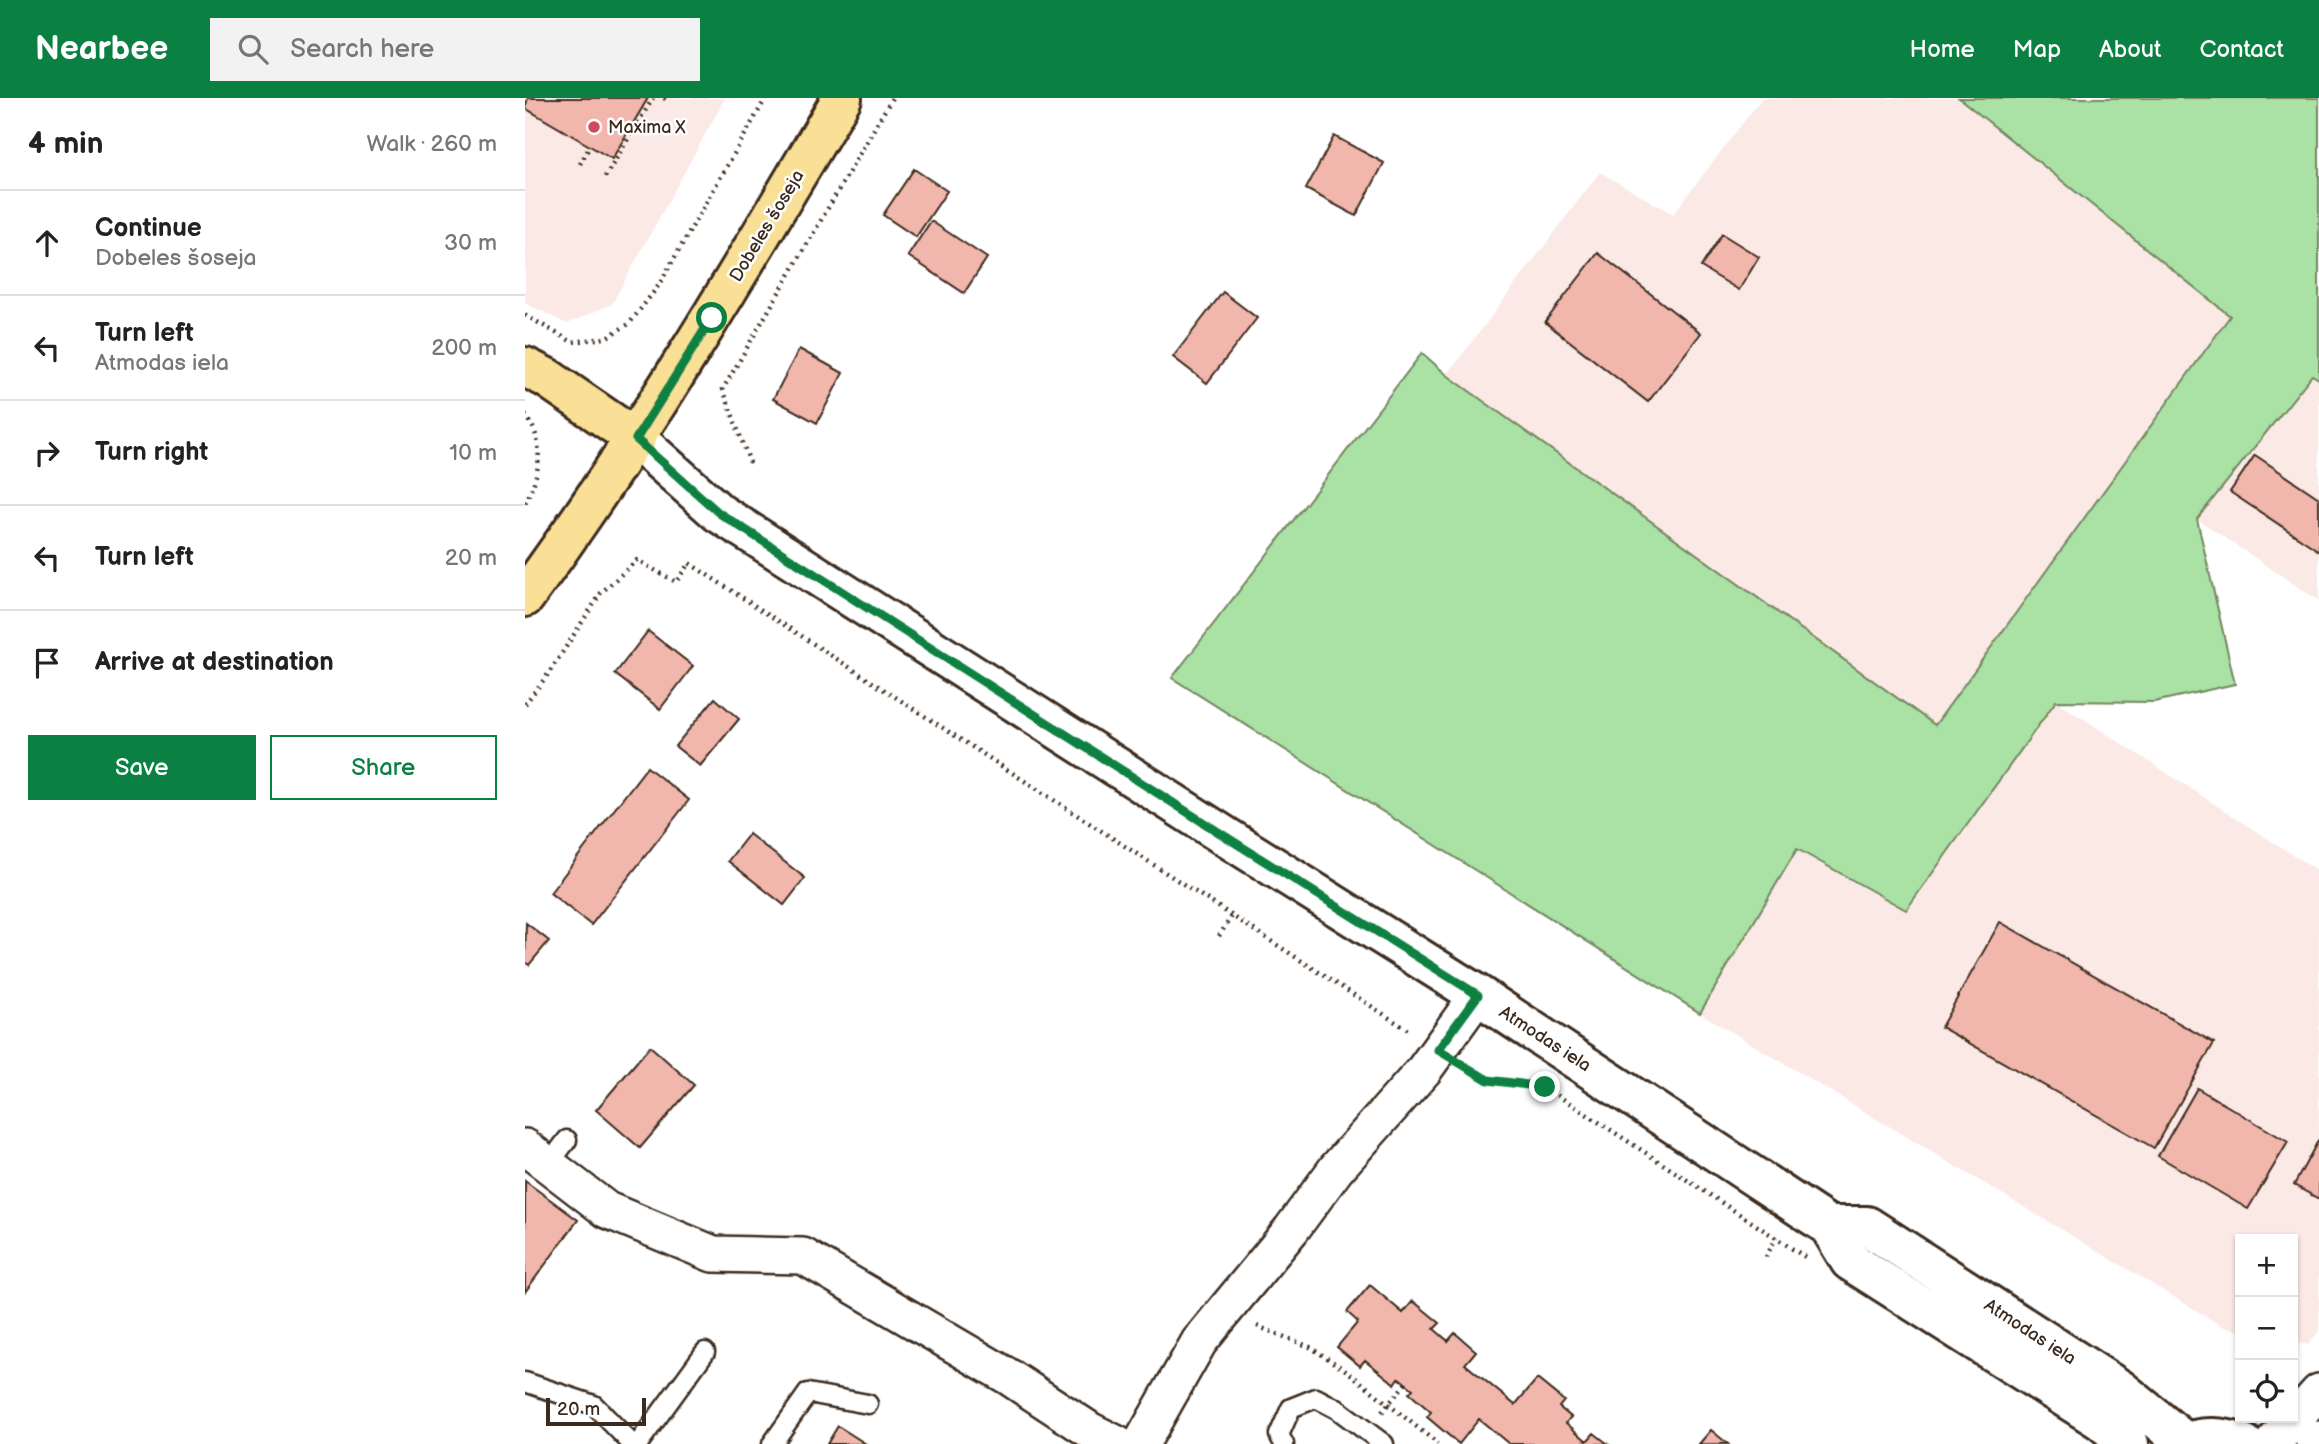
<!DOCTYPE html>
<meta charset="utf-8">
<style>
:root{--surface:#fff;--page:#f2f2f2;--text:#222;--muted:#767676;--line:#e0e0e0;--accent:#0b8043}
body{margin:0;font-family:"Balsamiq Sans",sans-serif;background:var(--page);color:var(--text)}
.controls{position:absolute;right:21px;bottom:21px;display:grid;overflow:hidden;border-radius:0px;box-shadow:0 2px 5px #0004}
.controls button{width:63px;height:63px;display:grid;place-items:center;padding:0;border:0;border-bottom:2px solid var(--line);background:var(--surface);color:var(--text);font:35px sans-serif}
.scale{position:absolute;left:21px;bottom:18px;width:100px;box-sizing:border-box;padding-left:7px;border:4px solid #3b2a1e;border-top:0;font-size:19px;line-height:24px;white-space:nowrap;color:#3b2a1e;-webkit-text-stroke:5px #fff;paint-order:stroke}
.stop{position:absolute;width:21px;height:21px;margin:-16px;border:5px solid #0b8043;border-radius:50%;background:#fff}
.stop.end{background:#0b8043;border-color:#fff;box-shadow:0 2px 7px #0008}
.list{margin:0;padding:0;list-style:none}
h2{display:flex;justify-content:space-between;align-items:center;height:91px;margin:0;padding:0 28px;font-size:30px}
h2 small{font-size:23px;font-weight:400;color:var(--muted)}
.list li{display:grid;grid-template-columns:46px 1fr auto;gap:21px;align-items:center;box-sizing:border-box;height:105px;padding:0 28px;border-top:2px solid var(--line)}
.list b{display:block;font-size:26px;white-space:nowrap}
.list p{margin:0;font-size:23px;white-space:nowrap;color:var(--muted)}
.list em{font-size:23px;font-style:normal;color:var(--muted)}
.actions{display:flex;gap:14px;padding:21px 28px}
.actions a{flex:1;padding:16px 0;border:2px solid var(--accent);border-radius:0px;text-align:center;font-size:24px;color:var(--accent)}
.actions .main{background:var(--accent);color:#fff}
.icon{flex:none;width:38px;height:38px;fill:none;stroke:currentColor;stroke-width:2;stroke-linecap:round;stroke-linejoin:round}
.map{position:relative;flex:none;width:1794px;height:1346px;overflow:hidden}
header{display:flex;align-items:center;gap:42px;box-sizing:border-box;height:98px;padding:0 35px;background:var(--accent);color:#fff}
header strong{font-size:33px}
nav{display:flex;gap:38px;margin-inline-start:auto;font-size:24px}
.search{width:490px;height:63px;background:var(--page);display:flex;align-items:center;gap:18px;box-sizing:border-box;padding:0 24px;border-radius:0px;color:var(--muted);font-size:26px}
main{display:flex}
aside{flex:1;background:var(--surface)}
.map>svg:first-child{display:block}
</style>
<header>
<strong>Nearbee</strong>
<div class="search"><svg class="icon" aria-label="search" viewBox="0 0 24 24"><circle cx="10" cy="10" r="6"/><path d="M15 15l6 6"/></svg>Search here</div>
<nav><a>Home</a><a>Map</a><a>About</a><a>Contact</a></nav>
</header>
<main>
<aside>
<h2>4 min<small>Walk · 260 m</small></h2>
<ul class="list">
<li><svg class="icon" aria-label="ahead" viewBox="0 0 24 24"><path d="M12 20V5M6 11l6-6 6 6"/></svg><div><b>Continue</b><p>Dobeles šoseja</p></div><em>30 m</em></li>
<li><svg class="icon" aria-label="left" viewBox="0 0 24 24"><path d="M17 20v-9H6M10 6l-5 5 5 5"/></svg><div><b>Turn left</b><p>Atmodas iela</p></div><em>200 m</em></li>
<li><svg class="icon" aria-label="right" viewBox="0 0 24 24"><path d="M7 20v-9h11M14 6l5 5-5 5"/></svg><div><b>Turn right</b></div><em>10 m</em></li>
<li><svg class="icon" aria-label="left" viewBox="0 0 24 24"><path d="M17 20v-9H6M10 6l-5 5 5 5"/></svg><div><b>Turn left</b></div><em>20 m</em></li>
<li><svg class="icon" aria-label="arrive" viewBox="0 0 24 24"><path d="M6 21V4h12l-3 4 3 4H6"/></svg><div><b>Arrive at destination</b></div></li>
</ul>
<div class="actions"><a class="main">Save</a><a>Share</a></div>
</aside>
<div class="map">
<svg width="1794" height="1346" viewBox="0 0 1794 1346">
<rect width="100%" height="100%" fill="#fff"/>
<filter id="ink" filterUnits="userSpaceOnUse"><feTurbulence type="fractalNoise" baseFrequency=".0143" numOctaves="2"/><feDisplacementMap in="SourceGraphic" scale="14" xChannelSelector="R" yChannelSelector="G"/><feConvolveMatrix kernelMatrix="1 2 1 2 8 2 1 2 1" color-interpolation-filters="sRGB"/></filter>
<g filter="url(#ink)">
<path fill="#fbe9e6" d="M0 0H200L87 206 42 226 0 205Z
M1237 0H1434L1705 217 1410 627 922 277 1075 74 1148 116Z
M1788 276 1794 281V503L1672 421Z
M1531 603 1794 774V1233L1783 1247 1768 1244V1141H1715V1233L1699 1229 1175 915 1272 751 1381 812Z"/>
<path fill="#aae1a4" stroke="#728661" stroke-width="2" d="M1434 0H1794V281L1787 277 1672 421 1710 586 1629 604 1531 603 1381 812 1272 751 1175 915 647 580 897 255 922 277 1410 627 1705 218Z"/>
<path fill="#f2b7ac" stroke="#3b2a1e" stroke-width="2" d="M3 0H123L87 61 0 10Z
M809 38 859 65 831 118 781 91Z
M389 71 422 93 391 139 358 117Z
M406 123 462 160 439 195 383 158Z
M1197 136 1234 159 1214 192 1176 169Z
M1073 155 1176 235 1123 304 1020 224Z
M698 194 732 220 682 285 648 259Z
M274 251 318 275 292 325 248 301Z
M1730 357 1794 400V453L1705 394Z
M123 533 168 568 135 611 90 576Z
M190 600 214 621 175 668 150 648Z
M122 669 164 702 66 827 25 795Z
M224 736 280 780 259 807 203 763Z
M1475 824 1689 945 1629 1050 1416 929Z
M1 825 24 843 4 867 0 864Z
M125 948 169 987 115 1050 71 1012Z
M1672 990 1763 1044 1723 1111 1633 1058Z
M1794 1041V1101L1769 1087Z
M0 1083 53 1122 0 1194Z
M845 1187 878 1215 888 1203 915 1225 909 1231 923 1243 930 1235 951 1253 940 1266 990 1307 1012 1281 1039 1303 1034 1309 1046 1319 1041 1325 1062 1343 1069 1335 1083 1346H984L954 1321 934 1346 902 1319 906 1314 884 1295 888 1291 874 1280 870 1286 840 1262 835 1268 812 1249 833 1224 822 1214Z
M313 1328 341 1346H302Z
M1186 1332 1203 1346H1174Z"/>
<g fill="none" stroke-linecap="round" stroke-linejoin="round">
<defs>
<path id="lane" d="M23 1067 42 1042
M0 1284 69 1307 107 1346
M113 1346 180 1254
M247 1346 283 1295 343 1306
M759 1346 754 1337 766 1310 791 1300 812 1311 859 1346"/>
<path id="street" d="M0 1049 82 1112 188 1156 278 1158 484 1279 566 1333 592 1346
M616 1346 674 1244 766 1132 811 1071 899 972 953 897
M1747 1346 1794 1294
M1789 1346 1794 1341"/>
<path id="secondary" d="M111 341 194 415 706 742 953 897 1304 1128 1325 1163 1577 1323 1604 1346
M1304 1128H1342L1596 1292 1660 1344
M1657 1346C1678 1337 1697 1339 1719 1346"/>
<path id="primary" d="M0 269 22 280 111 341
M0 499C117 339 217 170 317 0"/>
</defs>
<use href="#lane" stroke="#3b2a1e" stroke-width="23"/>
<use href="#street" stroke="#3b2a1e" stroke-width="40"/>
<use href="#secondary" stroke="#3b2a1e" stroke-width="44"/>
<use href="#primary" stroke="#3b2a1e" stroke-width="44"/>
<path stroke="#3b2a1e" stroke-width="4.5" stroke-dasharray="2 5" stroke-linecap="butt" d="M139 0 143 3
M55 66 65 48
M80 79 128 0
M0 217 47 244 80 240 104 226 134 187 241 0
M0 317C21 341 15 379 0 405
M225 365 198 291 367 0
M0 606 24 575 76 495 112 462 151 484 164 465 886 934
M694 838 707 818
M941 968 963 982 1020 989 1280 1159
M1241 1159 1251 1140
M732 1228 785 1249 822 1273 913 1346
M857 1314 881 1285"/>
<use href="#lane" stroke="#fff" stroke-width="18"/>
<use href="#street" stroke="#fff" stroke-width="35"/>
<use href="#secondary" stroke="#fff" stroke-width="38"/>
<use href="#primary" stroke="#fadf96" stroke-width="38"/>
</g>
</g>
<g fill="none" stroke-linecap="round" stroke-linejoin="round" filter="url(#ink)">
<path stroke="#0b8043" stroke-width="9" d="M187 220 111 341 194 415 706 742 953 897 913 952 963 982 1020 989"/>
</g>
<circle fill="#d1495b" stroke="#fff" stroke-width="2.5" cx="69" cy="29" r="7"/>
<g text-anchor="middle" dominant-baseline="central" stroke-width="5" stroke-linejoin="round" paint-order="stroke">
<g font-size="18" fill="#3b2a1e" stroke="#fff" text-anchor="start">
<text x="83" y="29">Maxima X</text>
</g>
<g font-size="18" fill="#3b2a1e" stroke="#fff">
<text transform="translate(242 128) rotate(-59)">Dobeles šoseja</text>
<text transform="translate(1020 941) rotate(33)">Atmodas iela</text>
<text transform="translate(1505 1234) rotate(33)">Atmodas iela</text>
</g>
</g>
</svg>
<div class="controls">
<button>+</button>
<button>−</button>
<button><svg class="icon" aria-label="locate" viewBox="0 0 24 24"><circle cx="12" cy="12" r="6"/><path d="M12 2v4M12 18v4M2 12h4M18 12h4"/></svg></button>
</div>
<div class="scale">20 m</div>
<div class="stop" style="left:187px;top:220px"></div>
<div class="stop end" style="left:1020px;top:989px"></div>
</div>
</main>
